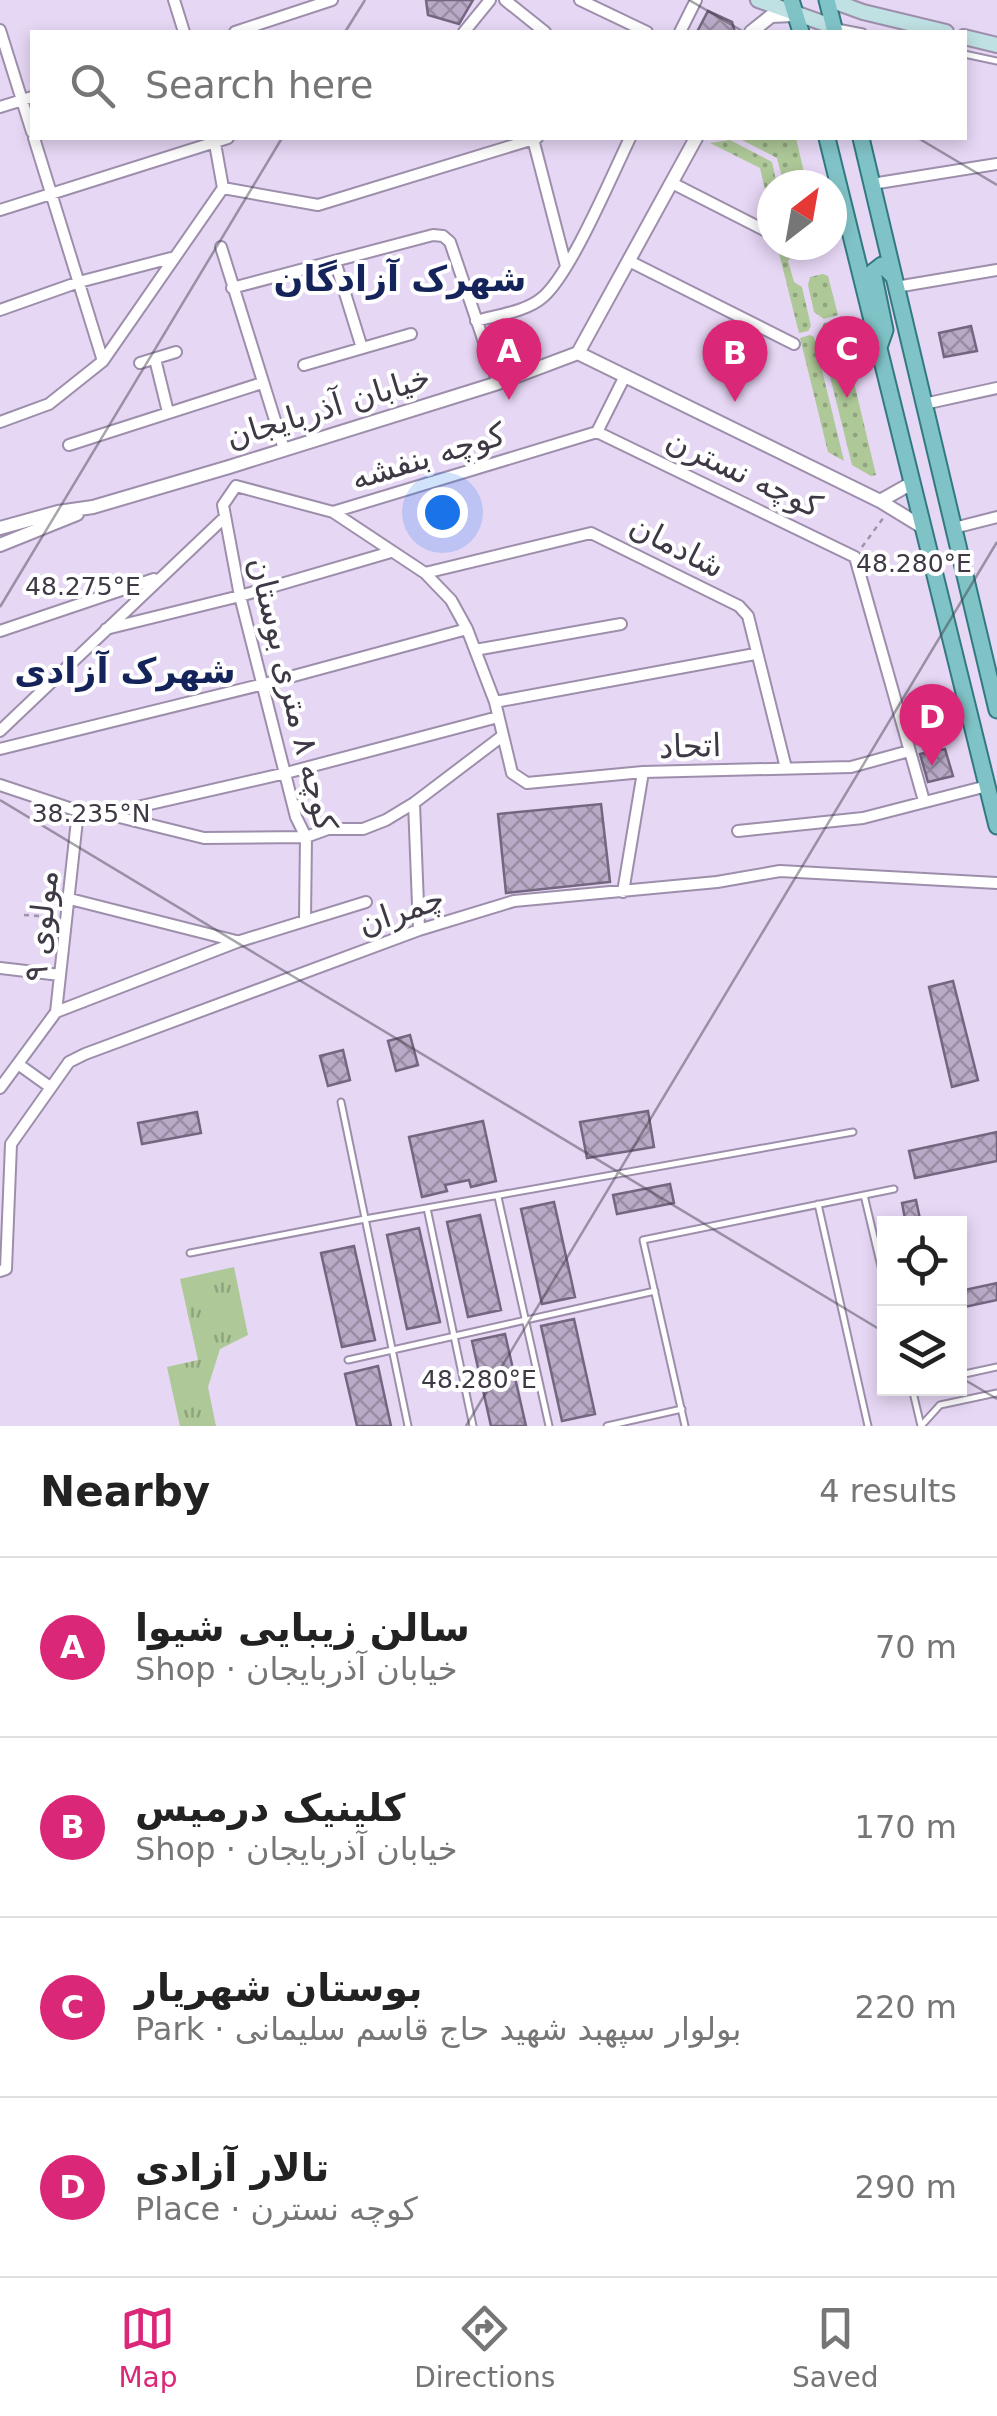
<!DOCTYPE html>
<meta charset="utf-8">
<style>
:root{--surface:#fff;--page:#f2f2f2;--text:#222;--muted:#767676;--line:#e0e0e0;--accent:#db2777}
body{margin:0;font-family:"DejaVu Sans","Noto Naskh Arabic",sans-serif;background:var(--page);color:var(--text)}
.controls{position:absolute;right:30px;bottom:30px;display:grid;overflow:hidden;border-radius:0px;box-shadow:0 5px 15px #0003}
.controls button{width:90px;height:90px;display:grid;place-items:center;padding:0;border:0;border-bottom:2px solid var(--line);background:var(--surface);color:var(--text);font:50px sans-serif}
.compass{position:absolute;left:757px;top:170px;width:90px;height:90px;border-radius:50%;background:var(--surface);box-shadow:0 5px 15px #0003;rotate:31deg}
.you{position:absolute;left:442px;top:512px;width:35px;height:35px;margin:-25px;border:8px solid #fff;border-radius:50%;background:#1a73e8;box-shadow:0 0 0 15px #1a73e833}
.badge{display:grid;place-items:center;width:65px;height:65px;border-radius:50%;background:var(--accent);color:#fff;font-size:32px;font-weight:700}
.pin{position:absolute;translate:-50% -82px;filter:drop-shadow(0 2px 5px #0008)}
.pin::after{content:'';position:absolute;top:52px;width:35px;height:30px;background:inherit;clip-path:polygon(0 0,100% 0,50% 100%)}
.list{margin:0;padding:0;list-style:none}
h2{display:flex;justify-content:space-between;align-items:center;height:130px;margin:0;padding:0 40px;font-size:42px}
h2 small{font-size:32px;font-weight:400;color:var(--muted)}
.list li{display:grid;grid-template-columns:65px 1fr auto;gap:30px;align-items:center;box-sizing:border-box;height:180px;padding:0 40px;border-top:2px solid var(--line)}
.list b{display:block;font-size:38px;white-space:nowrap}
.list p{margin:0;font-size:32px;white-space:nowrap;color:var(--muted)}
.list em{font-size:32px;font-style:normal;color:var(--muted)}
.icon{flex:none;width:55px;height:55px;fill:none;stroke:currentColor;stroke-width:2;stroke-linecap:round;stroke-linejoin:round}
.map{position:relative;flex:none;width:997px;height:1426px;overflow:hidden}
.search{position:absolute;background:var(--surface);box-shadow:0 5px 15px #0003;left:30px;right:30px;top:30px;height:110px;display:flex;align-items:center;gap:25px;box-sizing:border-box;padding:0 35px;border-radius:0px;color:var(--muted);font-size:38px}
.sheet{height:850px;background:var(--surface)}
nav{display:flex;justify-content:space-around;align-items:center;box-sizing:border-box;height:140px;border-top:2px solid var(--line);background:var(--surface);font-size:28px;color:var(--muted)}
nav a{display:grid;justify-items:center;gap:5px}
nav .on{color:var(--accent)}
.map>svg:first-child{display:block}
</style>
<div class="map">
<svg width="997" height="1426" viewBox="0 0 997 1426">
<defs>
<pattern id="grass-tufts" width="24" height="20" patternUnits="userSpaceOnUse" patternTransform="scale(2.5)"><rect width="24" height="20" fill="#aec898"/><path d="M3 7l-1-3M5 7V3M7 7l1-3M15 17l-1-3M17 17v-4M19 17l1-3" fill="none" stroke="#8fa37e"/></pattern>
<pattern id="park-dots" width="8" height="8" patternUnits="userSpaceOnUse" patternTransform="scale(2.5)"><rect width="8" height="8" fill="#aec898"/><path d="M2 2h.1M6 6h.1" fill="none" stroke="#8fa37e" stroke-width="1.8" stroke-linecap="round"/></pattern>
<pattern id="building-cross-hatch" width="8" height="8" patternUnits="userSpaceOnUse" patternTransform="scale(2.5)"><rect width="8" height="8" fill="#b9abc7"/><path d="M0 0l8 8M0 8l8-8" fill="none" stroke="#988ca3"/></pattern>
</defs>
<rect width="100%" height="100%" fill="#e6d7f5"/>
<path fill="url(#grass-tufts)" d="M234 1267 248 1335 220 1349 208 1387 216 1426H180L167 1367 198 1360 180 1279Z"/>
<path fill="url(#park-dots)" d="M738 138H796L807 185H784L777 158Z
M730 140 772 162 777 185H772V220L760 168 710 143Z
M777 245H792L794 253 788 261 794 282 802 287 811 326 808 331 799 333Z
M823 274 828 276 838 315 824 319 814 312 808 285 810 277Z
M839 319 876 475 871 476 852 465 819 332 824 323Z
M810 335 814 337 844 461 828 452 800 338Z"/>
<path fill="url(#building-cross-hatch)" stroke="#736680" stroke-width="2.5" d="M426 0H473L459 24 428 15Z
M708 11 732 22 735 32H697Z
M971 326 977 351 944 357 939 333Z
M515 328 525 359 507 366 500 362 491 336Z
M945 749 953 776 928 782 920 754Z
M601 804 610 882 506 893 498 814Z
M953 981 978 1080 952 1087 929 987Z
M410 1035 418 1065 396 1071 388 1041Z
M343 1050 350 1080 328 1086 320 1056Z
M648 1111 654 1147 587 1158 580 1122Z
M197 1112 201 1133 142 1144 138 1123Z
M483 1121 496 1181 471 1187 469 1180 445 1185 447 1191 422 1197 409 1137Z
M997 1132V1161L915 1178 909 1151Z
M670 1184 674 1203 617 1214 613 1195Z
M916 1200 921 1224H906L902 1203Z
M554 1202 575 1297 542 1304 521 1209Z
M480 1215 501 1310 468 1317 447 1222Z
M419 1228 440 1322 407 1329 387 1235Z
M354 1246 375 1340 342 1347 321 1253Z
M997 1283V1300L960 1308V1291Z
M574 1319 595 1414 562 1421 541 1326Z
M505 1334 526 1426H491L472 1341Z
M378 1366 391 1426H357L345 1374Z"/>
<g fill="none" stroke-linecap="round" stroke-linejoin="round">
<defs>
<path id="service" d="M837 27 863 32
M964 54 997 61
M341 1102 408 1426
M864 1195 884 1279
M498 1197 549 1426
M818 1204 868 1426
M427 1208 473 1426
M190 1253 365 1219 853 1132
M348 1360 655 1291
M960 1375 997 1367
M912 1388 921 1426
M607 1426 682 1409
M685 1426 643 1240 894 1189
M921 1426 940 1405 997 1393"/>
<path id="minor" d="M174 0 184 32
M505 0 545 32
M580 0 647 32
M0 30 32 132
M235 32 332 0
M464 32 490 0
M680 32 696 0
M0 107 32 97
M34 138 103 361
M214 138 223 188
M533 139 566 266
M672 183 770 233
M872 184 997 164
M0 210 228 138
M221 247 284 449
M335 261 362 348
M629 261 794 344
M896 287 997 270
M232 288 433 235 443 236 450 242 498 383
M0 310 79 282 171 258
M476 321C497 315 526 312 543 297 571 273 612 175 630 138
M155 359 168 412
M140 363 176 352
M304 365 411 334
M924 404 997 388
M0 422 49 404 103 361 223 188 318 205 537 138
M597 432 855 557 924 801
M597 432 625 376
M69 445 262 383
M236 486 333 512 425 573 451 600 467 629 495 702 512 773 527 783 643 772 851 767 909 751
M236 486 223 505 240 596 296 817 306 837 305 919
M333 512 597 432
M954 528 997 517
M425 573 591 533 739 606 748 616 786 768
M106 629 240 596 391 552
M0 631 154 579
M475 650 621 624
M495 702 755 654
M0 731 225 517
M0 749 264 684 467 629
M0 785 78 811 107 814 204 838 306 837 328 829H363L386 820 414 803 501 737
M414 803 419 930
M111 813 286 773 498 717
M738 831 863 818 987 786
M623 892 643 772
M70 899 236 941
M0 968 60 975
M56 1012 237 942 366 902
M18 1064 50 1087
M0 1088 56 1012 78 811
M0 1271 6 1269 11 1144 69 1062 85 1054 419 930 514 901 717 882 780 871 997 883"/>
<path id="tertiary" d="M751 32 771 16 793 15
M578 353 880 501 924 528
M880 501 912 483
M0 528 58 512 93 507 229 467 498 383 578 353 696 138
M0 545 77 514"/>
<path id="secondary" d="M758 0 834 27
M830 0 863 12 946 32
M964 37 997 45"/>
<path id="primary" d="M791 0 801 32
M827 0 835 32
M827 138 997 826
M861 138 997 710
M879 347 885 330 873 272 882 265 894 277"/>
</defs>
<use href="#service" stroke="#9d8fab" stroke-width="9"/>
<use href="#minor" stroke="#9d8fab" stroke-width="14"/>
<use href="#tertiary" stroke="#9d8fab" stroke-width="16"/>
<use href="#secondary" stroke="#9d8fab" stroke-width="18"/>
<use href="#primary" stroke="#327981" stroke-width="19"/>
<path stroke="#9e93a9" stroke-width="2.5" stroke-dasharray="5 5" stroke-linecap="butt" d="M862 547 884 517
M24 915 53 917"/>
<use href="#service" stroke="#fff" stroke-width="5"/>
<use href="#minor" stroke="#fff" stroke-width="10"/>
<use href="#tertiary" stroke="#fff" stroke-width="12"/>
<use href="#secondary" stroke="#bfe1e3" stroke-width="14"/>
<use href="#primary" stroke="#80c3c7" stroke-width="15"/>
</g>
<path fill="none" stroke="#3f3945" stroke-width="2.5" stroke-opacity="0.45" d="M689 0 744 32M345 32 365 0M918 138 997 185M0 607 282 138M0 800 884 1332M960 1377 997 1399M466 1426 997 542"/>
<g text-anchor="middle" dominant-baseline="central" stroke-width="8" stroke-linejoin="round" paint-order="stroke">
<g font-size="32" fill="#3f3945" stroke="#fff">
<text transform="translate(328 407) rotate(-17)">خیابان آذربایجان</text>
<text transform="translate(428 456) rotate(-17)">کوچه بنفشه</text>
<text transform="translate(744 473) rotate(25)">کوچه نسترن</text>
<text transform="translate(677 546) rotate(27)">شادمان</text>
<text transform="translate(293 694) rotate(76)">کوچه ۸ متری بوستان</text>
<text transform="translate(690 746) rotate(-2)">اتحاد</text>
<text transform="translate(401 911) rotate(-19)">چمران</text>
<text transform="translate(41 926) rotate(-84)">مولوی ۹</text>
</g>
<g font-size="35" font-weight="bold" fill="#14235a" stroke="#fff">
<text x="400" y="279">شهرک آزادگان</text>
<text x="125" y="671">شهرک آزادی</text>
</g>
</g>
<g font-size="25" text-anchor="middle" fill="#3f3945" stroke="#fff" stroke-width="8" stroke-linejoin="round" paint-order="stroke">
<text x="914" y="572">48.280°E</text>
<text x="83" y="595">48.275°E</text>
<text x="91" y="822">38.235°N</text>
<text x="479" y="1388">48.280°E</text>
</g>
</svg>
<div class="controls">
<button><svg class="icon" aria-label="locate" viewBox="0 0 24 24"><circle cx="12" cy="12" r="6"/><path d="M12 2v4M12 18v4M2 12h4M18 12h4"/></svg></button>
<button><svg class="icon" aria-label="layers" viewBox="0 0 24 24"><path d="M12 4l9 5-9 5-9-5zM3 14l9 5 9-5"/></svg></button>
</div>
<svg class="compass" viewBox="-18 -18 36 36"><path d="M0-13l5 13h-10z" fill="#e53935"/><path d="M0 13l5-13h-10z" fill="#767676"/></svg>
<div class="you"></div>
<div class="pin badge" style="left:509px;top:400px">A</div>
<div class="pin badge" style="left:735px;top:402px">B</div>
<div class="pin badge" style="left:847px;top:398px">C</div>
<div class="pin badge" style="left:932px;top:766px">D</div>
<div class="search"><svg class="icon" aria-label="search" viewBox="0 0 24 24"><circle cx="10" cy="10" r="6"/><path d="M15 15l6 6"/></svg>Search here</div>
</div>
<section class="sheet">
<h2>Nearby<small>4 results</small></h2>
<ul class="list">
<li><span class="badge">A</span><div><b>سالن زیبایی شیوا</b><p>Shop · خیابان آذربایجان</p></div><em>70 m</em></li>
<li><span class="badge">B</span><div><b>کلینیک درمیس</b><p>Shop · خیابان آذربایجان</p></div><em>170 m</em></li>
<li><span class="badge">C</span><div><b>بوستان شهریار</b><p>Park · بولوار سپهبد شهید حاج قاسم سلیمانی</p></div><em>220 m</em></li>
<li><span class="badge">D</span><div><b>تالار آزادی</b><p>Place · کوچه نسترن</p></div><em>290 m</em></li>
</ul>
</section>
<nav>
<a class="on"><svg class="icon" aria-label="map" viewBox="0 0 24 24"><path d="M3 6l6-2 6 2 6-2v14l-6 2-6-2-6 2zM9 4v14M15 6v14"/></svg>Map</a>
<a><svg class="icon" aria-label="directions" viewBox="0 0 24 24"><path d="M12 3l9 9-9 9-9-9zM9 14v-3h6M13 9l2 2-2 2"/></svg>Directions</a>
<a><svg class="icon" aria-label="saved" viewBox="0 0 24 24"><path d="M7 4h10v16l-5-4-5 4z"/></svg>Saved</a>
</nav>
